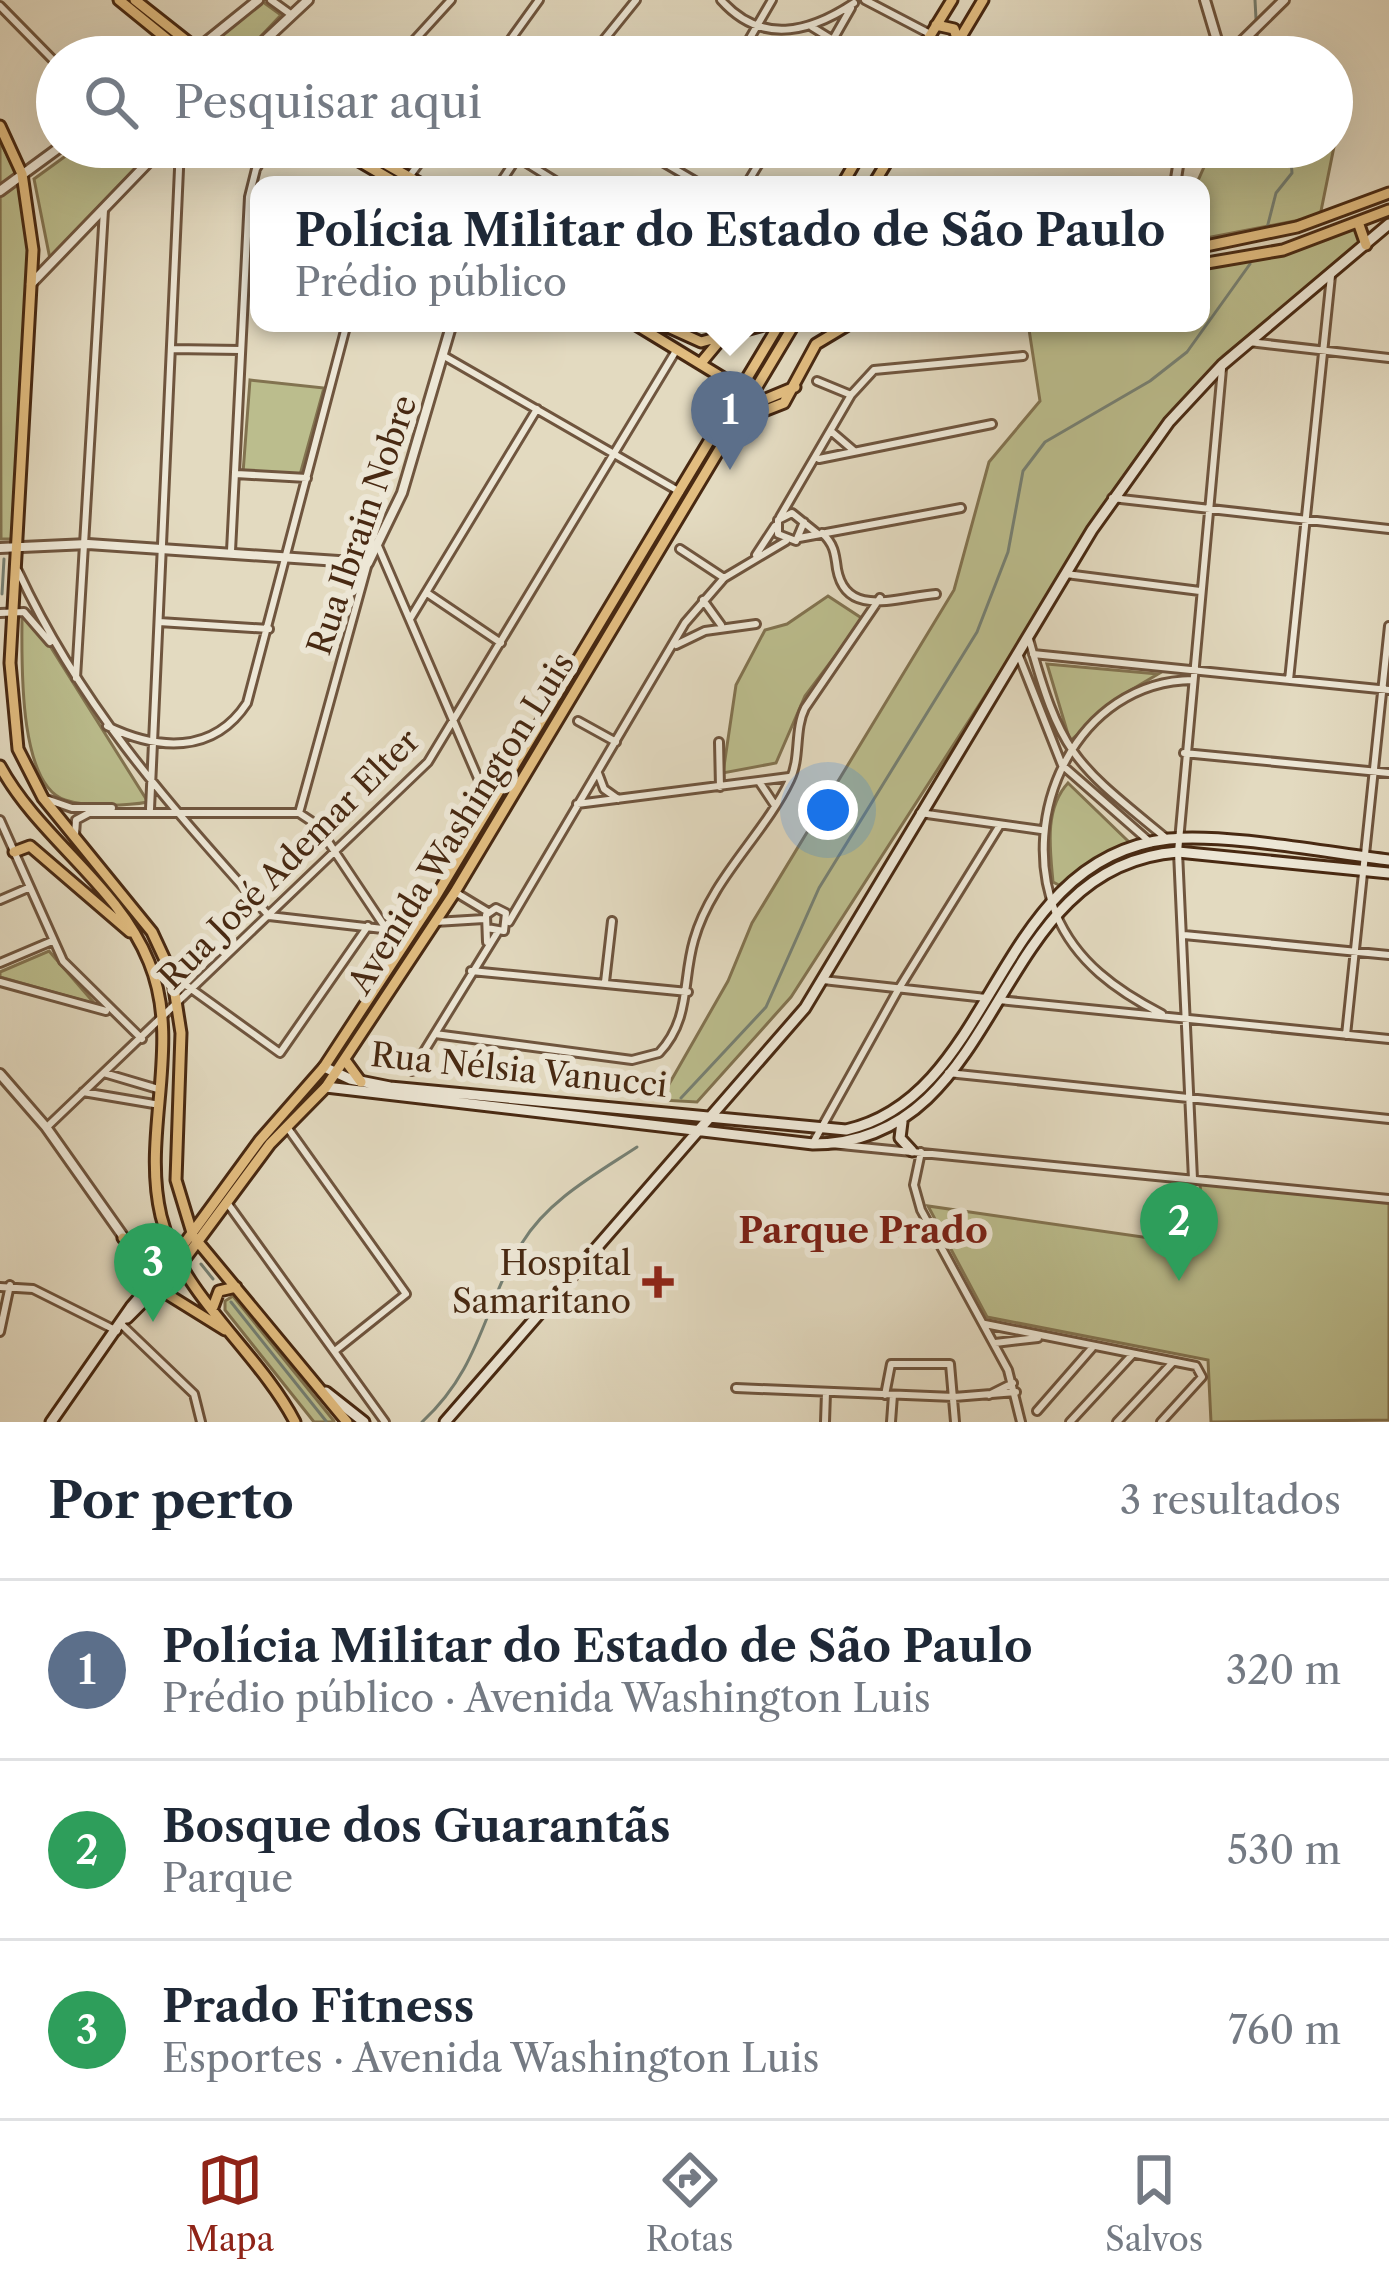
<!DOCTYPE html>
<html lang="pt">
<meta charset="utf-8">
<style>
:root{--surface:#fff;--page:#f6f6f7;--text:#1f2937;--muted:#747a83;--line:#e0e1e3;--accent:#8f2418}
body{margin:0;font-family:"Libre Caslon Text",serif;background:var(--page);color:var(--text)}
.you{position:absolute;left:828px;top:810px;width:42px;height:42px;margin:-30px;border:9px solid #fff;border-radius:50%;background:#1a73e8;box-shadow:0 0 0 18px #1a73e833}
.badge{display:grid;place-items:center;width:78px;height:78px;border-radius:50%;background:var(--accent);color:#fff;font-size:39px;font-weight:700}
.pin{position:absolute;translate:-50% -99px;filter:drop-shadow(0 3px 6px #0008)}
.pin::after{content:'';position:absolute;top:63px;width:42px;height:36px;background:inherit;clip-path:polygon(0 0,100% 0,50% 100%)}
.popup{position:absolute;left:250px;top:176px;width:960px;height:156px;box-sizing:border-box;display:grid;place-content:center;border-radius:24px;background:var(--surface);filter:drop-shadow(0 3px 9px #0005);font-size:39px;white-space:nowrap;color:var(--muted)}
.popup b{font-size:45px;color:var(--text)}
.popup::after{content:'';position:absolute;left:50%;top:100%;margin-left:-24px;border:24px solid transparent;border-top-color:var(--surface)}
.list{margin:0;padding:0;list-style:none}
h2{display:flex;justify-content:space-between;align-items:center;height:156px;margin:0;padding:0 48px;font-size:51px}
h2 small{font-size:39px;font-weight:400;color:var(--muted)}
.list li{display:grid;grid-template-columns:78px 1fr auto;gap:36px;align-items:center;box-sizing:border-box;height:180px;padding:0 48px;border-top:3px solid var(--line)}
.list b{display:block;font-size:45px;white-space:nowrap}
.list p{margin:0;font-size:39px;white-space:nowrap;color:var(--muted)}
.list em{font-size:39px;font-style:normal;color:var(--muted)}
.icon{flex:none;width:66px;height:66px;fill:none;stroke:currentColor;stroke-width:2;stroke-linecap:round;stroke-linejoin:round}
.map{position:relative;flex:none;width:1389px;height:1422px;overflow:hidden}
.search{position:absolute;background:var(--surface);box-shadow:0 12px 48px #0002;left:36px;right:36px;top:36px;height:132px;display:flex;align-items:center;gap:30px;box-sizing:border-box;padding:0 42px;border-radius:66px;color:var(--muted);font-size:45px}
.sheet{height:696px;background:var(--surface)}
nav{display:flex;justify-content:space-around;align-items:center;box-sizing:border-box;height:168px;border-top:3px solid var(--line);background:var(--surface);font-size:33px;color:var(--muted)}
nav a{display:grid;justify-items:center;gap:6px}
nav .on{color:var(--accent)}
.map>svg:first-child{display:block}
</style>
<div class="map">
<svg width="1389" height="1422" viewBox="0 0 1389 1422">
<rect width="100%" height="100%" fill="#e3dac0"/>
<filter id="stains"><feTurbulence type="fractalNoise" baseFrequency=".00167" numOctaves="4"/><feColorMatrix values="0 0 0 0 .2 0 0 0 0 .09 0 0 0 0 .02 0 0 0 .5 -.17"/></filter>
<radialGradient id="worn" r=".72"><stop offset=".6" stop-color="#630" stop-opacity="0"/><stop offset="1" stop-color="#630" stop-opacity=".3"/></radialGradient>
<path fill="#bbbd8d" stroke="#827350" stroke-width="3" d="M263 2 281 15 241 57H217L205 49Z
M1332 100 1341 112 1320 216 1201 239V185H1196L1213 147H1332Z
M0 141 15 171 32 229 14 539H1Z
M78 147H155L50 259 34 179Z
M1356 228 1362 244 1223 356 1135 463 791 997 697 1102 660 1100 728 981 752 923 954 590 989 462 1040 401 1028 323H1201V268L1267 258Z
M250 380 324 388 300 475 243 473Z
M828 596 863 619 805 696 776 763 723 773 736 685 765 630 787 624Z
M22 616 35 622 148 802C127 806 85 807 65 800 17 784 22 656 22 616Z
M1047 664 1158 674 1121 696 1070 741Z
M1068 783 1129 842 1059 885 1053 882C1050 849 1044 809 1068 783Z
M49 951 95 1004 0 977V972Z
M1200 1184 1389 1200V1420L1211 1422 1208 1360 987 1317 928 1206 1205 1246Z
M233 1296 334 1421V1422H314L225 1310V1301Z"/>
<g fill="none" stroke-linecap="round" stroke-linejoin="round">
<path stroke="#768073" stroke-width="3" d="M1255 0 1256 19
M1257 35 1260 57
M1267 228 1276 193 1292 173 1290 147
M2 594 4 559
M681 1098 766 1007 819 888 977 632 1008 552 1023 471 1045 442 1150 381 1187 352 1250 264
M201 1264 213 1279
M231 1302 326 1421
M422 1422C482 1367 483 1306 522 1243 548 1200 596 1174 637 1147"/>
<defs>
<path id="minor" d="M271 0 289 13
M721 0C761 45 809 33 854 3
M865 0 930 34
M0 6 57 64
M812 27 833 40
M399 57 451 0
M498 57 539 0
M590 57 636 0
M739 57 772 0
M823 57 851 8
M637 147 702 185
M826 147 853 165
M517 157 562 185
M403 185 431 147
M499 185 524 147
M746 185 769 147
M1249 342 1389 358
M171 349 241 350
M444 356 680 492
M817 381 851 395
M832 432 853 450
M819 459 992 424
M236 474 307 478
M1112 498 1389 529
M780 517 851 395 874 370 1023 356
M804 522 796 541 778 534V520L792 513 818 534
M822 533C834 544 835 553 837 569 846 619 897 597 936 594
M799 538 961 508
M378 546 481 785
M680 549 724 578
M231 551 249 197 256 169 269 147
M756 555 775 526
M18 571C82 709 169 804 269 916
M1066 574 1200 591
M427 593 501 643
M703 600 721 625
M0 613 24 612 50 642
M410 619 537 409
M159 622 269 629
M1029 639C1062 758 1075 763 1167 839
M676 645 705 631 756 624
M1033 654 1389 690
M1019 656 1062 765 1151 843
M76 678 104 210
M1289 680 1331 276
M578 721 616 742
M107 726C157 750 213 755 247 703L347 323
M719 742 720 787
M1184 753 1389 773
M598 773 604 789 618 799
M760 783 774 804
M49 800 72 808H112
M577 804 789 777
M150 809 180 147
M299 813 368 563
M920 813 1041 830
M0 820 63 961 142 1039
M75 835 76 820 89 813H299L317 825 385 927
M455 892 488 912
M0 900 28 888
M269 916 409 932
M435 922 484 919
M509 922 685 623 724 578 786 541
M487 928 504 931 506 913 496 908 486 915 487 942
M1184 935 1389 955
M0 963 52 941
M471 971 688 992
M172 975 280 1053 368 926
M823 980 986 998
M0 982 106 1011
M605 982 612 921
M999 1000 1389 1039
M1162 1014C1117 991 1076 962 1056 914 1016 815 1077 681 1193 680
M435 1034 632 1060 659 1053C691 1019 682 981 694 940 711 879 764 835 790 780 801 758 794 730 805 708L880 598
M1346 1035 1389 626
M412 1071 497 933
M104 1073 158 1089
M948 1073 1389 1119
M83 1092 160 1105
M47 1127 428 762 677 349
M287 1127 406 1294 336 1350
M813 1143 898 990 1000 825
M831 1144 1389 1199
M921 1152 914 1185 921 1210 1008 1370 1021 1422
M1193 1179 1178 852 1222 369
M228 1204 385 1422
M0 1287 33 1289 117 1331
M985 1324 1196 1366 1202 1377 1161 1422
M122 1325 194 1394 201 1422
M0 1332 10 1285
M995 1343 1038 1338
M736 1388 954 1397 1016 1392
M885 1395 891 1364H950L955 1422
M989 1395 1013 1383
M1037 1411 1092 1348
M825 1422 826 1392
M891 1422 893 1395
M1070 1422 1132 1355
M1117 1422 1173 1362"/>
<path id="tertiary" d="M1205 0 1222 57
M196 50 258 0
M247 57 308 0
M1226 57 1284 0
M1175 185 1181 147
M0 191 60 147
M31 284 163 147
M0 548 88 544 368 563 402 493 452 323
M0 1074 46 1127 154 1280"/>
<path id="secondary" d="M324 1067 350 1079 390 1087 846 1130C998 1096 992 859 1169 839 1224 833 1331 853 1389 860
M326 1087 813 1144C1009 1143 986 866 1178 852L1389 873
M902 1122 900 1138 912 1151
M127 1318 181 1264
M326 1392 364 1422
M51 1422 131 1307 176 1255
M445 1422 805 1008 1092 530 1169 422 1222 365 1389 224"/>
<path id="primary" d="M119 0 189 57
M135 0 207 57
M936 25 954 29 958 41
M917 57 952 0
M949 57 983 0
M0 126 22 174 33 250 10 663 18 749 43 798 152 932 172 975 181 1033 176 1180 193 1236 347 1422
M335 147 400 185
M356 147 423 185
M842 185 864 147
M873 185 896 147
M1358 222 1366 245
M1201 247 1297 227 1389 193
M1201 264 1283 250 1389 210
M633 323 761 401 795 387
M659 323 701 342 771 323
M701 363 721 339
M736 422 784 403 816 344 851 323
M0 766C39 838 118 885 149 962 183 1044 141 1132 161 1216 180 1295 258 1351 295 1422
M14 852 30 846 130 932
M345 1060 361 1082
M123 1238 153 1252 166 1232
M176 1255 260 1140 324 1067 436 896 780 323
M181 1264 270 1144 326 1087 455 892 795 323
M159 1289 225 1330
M213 1307 219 1291 236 1287"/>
</defs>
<use href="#minor" stroke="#6f553e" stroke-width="12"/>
<use href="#tertiary" stroke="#6f553e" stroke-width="14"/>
<use href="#secondary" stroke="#482912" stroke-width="15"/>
<use href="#primary" stroke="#482912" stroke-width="15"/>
<use href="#minor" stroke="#ede7d6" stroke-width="6"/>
<use href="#tertiary" stroke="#ede7d6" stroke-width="8"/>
<use href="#secondary" stroke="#ede7d6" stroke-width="9"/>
<use href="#primary" stroke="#e2bd80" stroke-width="9"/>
</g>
<path fill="#8f2418" stroke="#ede7d6" stroke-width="4.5" d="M652 1264h12v12h12v12h-12v12h-12v-12h-12v-12h12z"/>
<g text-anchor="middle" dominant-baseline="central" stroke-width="12" stroke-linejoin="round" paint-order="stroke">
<g font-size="33" fill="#482912" stroke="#ede7d6">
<text transform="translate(362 525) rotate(-71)">Rua Ibrain Nobre</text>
<text transform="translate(461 823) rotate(-58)">Avenida Washington Luis</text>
<text transform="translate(289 859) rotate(-45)">Rua José Ademar Elter</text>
<text transform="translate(519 1070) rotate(6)">Rua Nélsia Vanucci</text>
</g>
<g font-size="33" fill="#482912" stroke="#ede7d6" text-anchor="end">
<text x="631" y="1263">Hospital<tspan x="631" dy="38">Samaritano</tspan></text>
</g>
<g font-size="36" font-weight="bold" fill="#7a1f14" stroke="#ede7d6">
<text x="863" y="1230">Parque Prado</text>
</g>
</g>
<rect width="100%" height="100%" filter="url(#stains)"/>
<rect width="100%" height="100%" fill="url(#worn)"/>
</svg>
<div class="you"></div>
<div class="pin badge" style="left:730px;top:470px;background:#5c6f8a">1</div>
<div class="popup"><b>Polícia Militar do Estado de São Paulo</b>Prédio público</div>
<div class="pin badge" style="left:1179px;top:1281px;background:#2e9e5b">2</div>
<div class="pin badge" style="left:153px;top:1322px;background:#2e9e5b">3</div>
<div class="search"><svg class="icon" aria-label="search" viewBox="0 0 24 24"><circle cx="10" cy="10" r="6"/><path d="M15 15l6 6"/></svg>Pesquisar aqui</div>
</div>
<section class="sheet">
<h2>Por perto<small>3 resultados</small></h2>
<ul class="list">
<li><span class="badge" style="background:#5c6f8a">1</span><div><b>Polícia Militar do Estado de São Paulo</b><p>Prédio público · Avenida Washington Luis</p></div><em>320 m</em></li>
<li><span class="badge" style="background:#2e9e5b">2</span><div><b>Bosque dos Guarantãs</b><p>Parque</p></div><em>530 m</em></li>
<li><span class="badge" style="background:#2e9e5b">3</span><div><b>Prado Fitness</b><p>Esportes · Avenida Washington Luis</p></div><em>760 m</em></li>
</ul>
</section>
<nav>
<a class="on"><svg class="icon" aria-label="map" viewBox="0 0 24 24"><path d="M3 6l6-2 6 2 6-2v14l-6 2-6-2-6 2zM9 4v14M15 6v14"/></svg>Mapa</a>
<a><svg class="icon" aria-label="directions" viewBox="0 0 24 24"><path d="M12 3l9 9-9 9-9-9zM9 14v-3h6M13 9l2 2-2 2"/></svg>Rotas</a>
<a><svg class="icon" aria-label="saved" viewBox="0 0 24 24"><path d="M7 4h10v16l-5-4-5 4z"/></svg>Salvos</a>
</nav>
